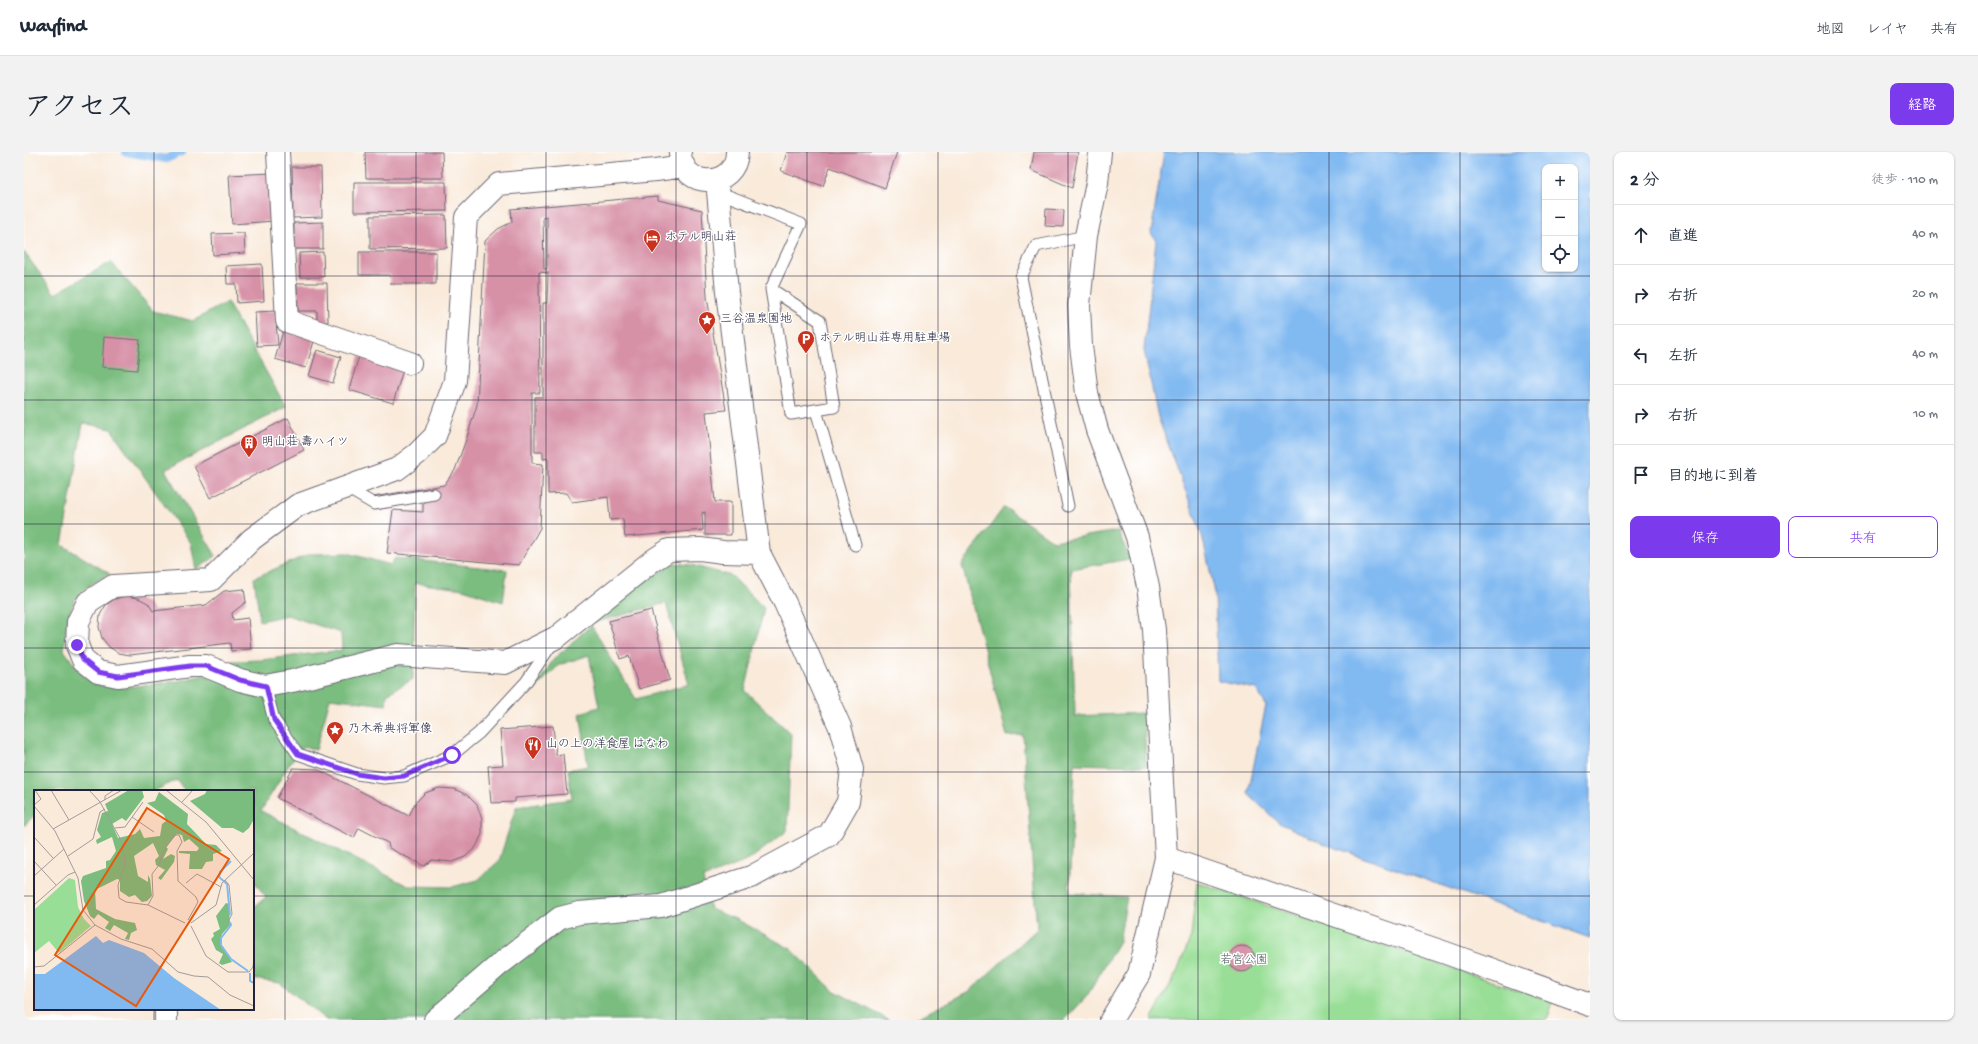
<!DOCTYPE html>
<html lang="ja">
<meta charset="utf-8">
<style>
:root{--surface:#fff;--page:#f2f2f3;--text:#1f2937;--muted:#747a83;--line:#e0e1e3;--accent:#7c3aed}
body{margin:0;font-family:"Gochi Hand","Klee One",sans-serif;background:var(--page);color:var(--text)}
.controls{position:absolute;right:12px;top:12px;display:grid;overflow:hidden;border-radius:8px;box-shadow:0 1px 3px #0004}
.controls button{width:36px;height:36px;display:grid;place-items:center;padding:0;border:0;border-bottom:1px solid var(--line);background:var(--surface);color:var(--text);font:20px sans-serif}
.stop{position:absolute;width:12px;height:12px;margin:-9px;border:3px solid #7c3aed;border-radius:50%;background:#fff}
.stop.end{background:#7c3aed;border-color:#fff;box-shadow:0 1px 4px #0008}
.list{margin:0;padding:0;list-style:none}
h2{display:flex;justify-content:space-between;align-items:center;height:52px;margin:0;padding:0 16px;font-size:17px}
h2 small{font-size:13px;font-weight:400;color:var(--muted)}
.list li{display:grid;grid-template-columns:26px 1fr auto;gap:12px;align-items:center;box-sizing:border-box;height:60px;padding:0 16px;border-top:1px solid var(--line)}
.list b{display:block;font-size:15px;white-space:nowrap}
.list em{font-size:13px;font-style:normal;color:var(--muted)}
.actions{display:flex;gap:8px;padding:12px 16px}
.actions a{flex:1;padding:9px 0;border:1px solid var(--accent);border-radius:8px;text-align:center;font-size:14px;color:var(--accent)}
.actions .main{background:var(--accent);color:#fff}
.icon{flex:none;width:22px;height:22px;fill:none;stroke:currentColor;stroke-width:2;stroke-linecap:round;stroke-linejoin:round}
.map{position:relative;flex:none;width:1566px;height:868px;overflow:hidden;border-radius:8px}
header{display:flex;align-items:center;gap:24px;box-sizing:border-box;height:56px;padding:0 20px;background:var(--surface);border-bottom:1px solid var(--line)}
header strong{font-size:19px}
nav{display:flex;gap:22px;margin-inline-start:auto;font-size:14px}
.intro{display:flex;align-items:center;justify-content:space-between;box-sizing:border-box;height:96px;padding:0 24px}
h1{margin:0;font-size:28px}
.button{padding:10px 18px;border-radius:8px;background:var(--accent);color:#fff;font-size:14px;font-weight:700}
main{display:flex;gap:24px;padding:0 24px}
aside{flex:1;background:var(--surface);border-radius:8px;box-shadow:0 1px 3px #0004}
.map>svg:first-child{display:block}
</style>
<header>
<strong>Wayfind</strong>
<nav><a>地図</a><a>レイヤ</a><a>共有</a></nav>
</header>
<div class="intro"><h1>アクセス</h1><a class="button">経路</a></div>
<main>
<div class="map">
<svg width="1566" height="868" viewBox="0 0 1566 868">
<rect width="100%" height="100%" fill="#fff"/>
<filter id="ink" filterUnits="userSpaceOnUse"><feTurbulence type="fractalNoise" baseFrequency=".025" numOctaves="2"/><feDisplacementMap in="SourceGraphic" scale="8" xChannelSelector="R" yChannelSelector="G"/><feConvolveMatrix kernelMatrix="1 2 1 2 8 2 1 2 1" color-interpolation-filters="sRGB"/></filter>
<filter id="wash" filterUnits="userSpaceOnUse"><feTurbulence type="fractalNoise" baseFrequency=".012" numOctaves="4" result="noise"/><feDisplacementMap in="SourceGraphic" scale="16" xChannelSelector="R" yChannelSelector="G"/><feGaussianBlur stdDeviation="0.9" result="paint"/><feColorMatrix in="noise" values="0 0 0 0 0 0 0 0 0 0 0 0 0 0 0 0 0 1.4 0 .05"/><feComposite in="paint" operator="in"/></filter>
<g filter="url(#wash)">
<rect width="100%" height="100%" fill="#f9eada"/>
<path fill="#99de96" stroke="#5e8068" d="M1173 730 1529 850 1523 868H1127L1153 820 1167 784Z"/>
<path fill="#7abd7f" stroke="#4e705d" d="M0 100 31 142 87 110 129 159 169 169 203 150 262 255 141 318 192 404 172 418 167 391 87 277 59 271 38 393 86 422C79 426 70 430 63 435 43 450 42 476 40 498L54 518 69 532 95 536 154 529 180 523 199 529 208 537V509L237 508 318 498 317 481 263 463 236 469 230 426 285 402 323 401 367 413 371 406 483 418 479 450 439 437 391 431 389 527 363 542 362 553 306 546 292 598 280 594 266 611 237 659 384 734 428 735 454 728 475 709 492 655 548 647 544 618 564 614 556 561 575 555 565 503 535 513 509 539 529 508 567 473 612 547 665 532 642 451 569 471 595 445 650 411 667 413 708 424 740 456 721 539 767 582 763 679 725 708 679 726 686 757 714 768 767 797 809 838 865 868H302L256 831 229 827V756L242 745 229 728V639H161L153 628 130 639H11V662L0 674Z
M980 355 1029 389 1094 379 1106 407 1047 417 1051 564 1120 561 1122 614 1051 612 1045 741 1103 745 1095 789 1063 844 1041 868H889L946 839 1013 777 999 583 983 584 938 413Z"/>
<path fill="#81b9f1" stroke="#526e96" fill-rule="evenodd" d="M1140 0H1566V786L1301 692 1255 671 1224 642 1242 553 1232 537 1194 529 1191 441 1178 383 1134 265 1120 198 1132 89 1127 81ZM1521 15H1551V117H1521Z"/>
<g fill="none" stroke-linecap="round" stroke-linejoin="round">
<path stroke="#81b9f1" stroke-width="8" d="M102 0 142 7 158 0"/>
</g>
<g id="blocks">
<path fill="#d791a7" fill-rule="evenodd" d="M341 0H418L419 26H342Z
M763 0H873L861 36 806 15 799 34 757 19Z
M1010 0H1054L1048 36 1007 18Z
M268 15H297L298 65 269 66Z
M248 21 251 69 208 72 205 23Z
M330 30H422L423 59 330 60Z
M634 44V48L678 58 683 145 702 258 682 260 691 350H707V383H681V360L678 361 679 378 601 385 599 367 586 368 584 345 548 350 542 341 524 342V306L519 307V300H511V245H519V151H523L524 121 515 120 516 241H508V311L519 312 516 376 495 413 363 401 369 358 399 360V352L404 348 351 358 349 345 420 333 431 318 443 285 453 253 461 89 474 77 488 70 487 57ZM523 64V117H520L519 65Z
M1022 57 1040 58 1039 75 1021 74Z
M422 63 423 96 346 97V64Z
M299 70V97H270V71Z
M220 81 221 101 189 103 188 82Z
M299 100 300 125H276L275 101Z
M335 100H412V132H367L366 123H335Z
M238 112 240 149 213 151 212 132H203L202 114Z
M273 131H303L304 170H293V159H274Z
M251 159 254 193 233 194 231 160Z
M260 176 291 186 282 216 251 207Z
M80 185 116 188 113 218 78 215Z
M293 198 317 205 309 231 285 224Z
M335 204 379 218 369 251 325 238Z
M264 266 280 298 186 346 170 314Z
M220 437 222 450 208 461 209 468 224 466 227 497 207 499 206 491 106 503 95 501 85 495 78 486 75 475 76 463 82 453 91 447 102 444 114 446 124 451 129 459 182 453 200 439Z
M627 458 646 528 615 537 605 504 596 507 585 469Z
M529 574 532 603 539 602 543 642 491 646V650L467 651 464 614 479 613 476 578Z
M269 616 293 617 385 664 391 651 401 641 415 636 430 637 443 643 453 653 458 667V682L452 695 441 705 428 710 408 708 400 714 365 696 364 691 335 676 330 686 253 646Z
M1205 807a13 13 0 1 1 26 0a13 13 0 1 1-26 0Z"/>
</g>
</g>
<g filter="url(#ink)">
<use href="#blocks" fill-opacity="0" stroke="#6d6873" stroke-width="1"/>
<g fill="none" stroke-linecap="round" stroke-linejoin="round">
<defs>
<path id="service" d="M694 40 777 72 747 137 767 262 810 255 796 169 747 137
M792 258 831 393
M321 335 350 352 410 342
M1044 354 997 125 1012 94 1062 84
M241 534 250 568 274 602 333 622 360 626 380 624 428 603 455 581 502 530 528 492"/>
<path id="minor" d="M254 0 263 169 386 211
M1076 0 1073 31 1062 84 1055 153 1057 194 1063 241 1073 278 1113 385 1124 435 1130 478 1142 706 1115 822 1087 868
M656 1C658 38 712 37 713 0
M660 14 632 18 475 32 442 65 431 229 411 284 393 302 373 317 274 353 228 387 187 428 89 434 64 450 54 470 53 493 59 508 74 520 94 524 166 514H182L216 528 241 534 268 529 374 503 481 511 533 485 628 409 645 398 676 397 699 400 735 401
M1142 706 1422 801 1566 853
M142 868V857
M411 868 476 812 536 766 555 761 637 754 727 725 805 683 824 650 828 617 816 575 761 451 735 401 703 140 693 28"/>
</defs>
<use href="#service" stroke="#6d6873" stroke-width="13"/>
<use href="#minor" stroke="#6d6873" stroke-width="24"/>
<use href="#service" stroke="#fff" stroke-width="11"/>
<use href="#minor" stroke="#fff" stroke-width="22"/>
</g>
</g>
<g fill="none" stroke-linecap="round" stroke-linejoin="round" filter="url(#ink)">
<path stroke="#7c3aed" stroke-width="5" d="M53 493 59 508 74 520 94 524 166 514H182L216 528 242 534 250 568 274 602 333 622 360 626 380 624 428 603"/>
</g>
<path fill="none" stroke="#22223b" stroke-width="1" stroke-opacity="0.55" d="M130 0V639M261 0V868M392 0V868M522 0V868M652 0V868M783 0V868M914 0V868M1044 0V868M1174 0V868M1305 0V868M1436 0V868M0 124H1566M0 248H1566M0 372H1566M0 496H1566M0 620H1566M0 744H11M229 744H1566M130 857V868"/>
<defs>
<symbol id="hotel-pin" viewBox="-11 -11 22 30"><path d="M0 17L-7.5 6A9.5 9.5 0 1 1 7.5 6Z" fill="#c8321e" stroke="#fff"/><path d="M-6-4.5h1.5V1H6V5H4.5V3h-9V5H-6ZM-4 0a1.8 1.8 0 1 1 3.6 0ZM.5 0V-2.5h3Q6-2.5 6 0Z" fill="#fff"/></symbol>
<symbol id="sight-pin" viewBox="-11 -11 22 30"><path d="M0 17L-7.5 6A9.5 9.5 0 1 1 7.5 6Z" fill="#c8321e" stroke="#fff"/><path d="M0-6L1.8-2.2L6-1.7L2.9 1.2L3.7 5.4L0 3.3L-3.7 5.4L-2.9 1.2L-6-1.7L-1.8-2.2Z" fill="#fff"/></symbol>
<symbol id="parking-pin" viewBox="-11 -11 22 30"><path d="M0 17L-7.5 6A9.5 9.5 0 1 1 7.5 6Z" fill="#c8321e" stroke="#fff"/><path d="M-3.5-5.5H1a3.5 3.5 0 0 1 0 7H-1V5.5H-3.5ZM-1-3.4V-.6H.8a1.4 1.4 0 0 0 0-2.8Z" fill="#fff"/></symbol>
<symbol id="building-pin" viewBox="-11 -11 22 30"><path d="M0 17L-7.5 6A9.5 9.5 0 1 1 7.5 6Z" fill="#c8321e" stroke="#fff"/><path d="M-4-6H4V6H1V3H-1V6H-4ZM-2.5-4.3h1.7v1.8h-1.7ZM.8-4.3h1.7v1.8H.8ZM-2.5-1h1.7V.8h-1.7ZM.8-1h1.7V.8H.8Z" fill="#fff"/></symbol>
<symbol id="restaurant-pin" viewBox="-11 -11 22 30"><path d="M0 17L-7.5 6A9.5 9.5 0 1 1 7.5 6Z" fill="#c8321e" stroke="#fff"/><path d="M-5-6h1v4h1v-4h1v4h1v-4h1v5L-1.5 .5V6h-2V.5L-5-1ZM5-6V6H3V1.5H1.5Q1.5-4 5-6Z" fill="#fff"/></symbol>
</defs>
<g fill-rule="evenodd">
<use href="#hotel-pin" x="618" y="76" width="20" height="27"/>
<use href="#sight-pin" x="673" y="158" width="20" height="27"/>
<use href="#parking-pin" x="772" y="177" width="20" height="27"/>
<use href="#building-pin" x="215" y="281" width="20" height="27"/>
<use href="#sight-pin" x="301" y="568" width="20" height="27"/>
<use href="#restaurant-pin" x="499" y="583" width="20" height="27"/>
</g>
<g text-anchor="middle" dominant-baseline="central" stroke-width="3" stroke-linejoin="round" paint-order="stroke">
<g font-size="12" fill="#22223b" stroke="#fff" text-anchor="start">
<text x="641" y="86">ホテル明山荘</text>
<text x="696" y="168">三谷温泉園地</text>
<text x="795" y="187">ホテル明山荘専用駐車場</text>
<text x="238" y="291">明山荘 壽ハイツ</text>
<text x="324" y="578">乃木希典将軍像</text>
<text x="522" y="593">山の上の洋食屋 はなわ</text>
</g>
<g font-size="12" fill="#465a56" stroke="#fff">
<text x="1220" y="809">若宮公園</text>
</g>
</g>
<g transform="translate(10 638)">
<rect width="220" height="220" fill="#f9eada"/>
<path d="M35 88 41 90 44 117 50 129 57 136 25 163 15 151 0 163V120Z" fill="#99de96"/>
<path d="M95 0H108L110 7 92 31 88 28 78 34 84 48 101 44 106 39 110 48 126 46 128 34 132 31 130 25 113 13 121 11 125 2 154 24 153 34 172 54 182 55 188 61 179 64V71L172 72 168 79H155L156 64 145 63V61H163L165 58 155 49 150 52 148 45 143 44 132 57 134 59 129 69 137 64 141 66 140 72 127 90 124 88 131 80 122 75 121 70 125 66 119 53 100 66 104 86 114 92V85L116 89 118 106 113 111 108 112 101 105 95 107 86 101V90L83 89 61 100 62 119 81 129 101 133 103 140 97 143 95 150 91 149 94 143 80 135 76 141 71 138 75 132 64 124 60 129 56 126 50 111 47 91 49 86 72 78V71L76 70 82 61 78 47 63 54 62 50 67 47 63 40 68 23 74 21 71 14ZM173 0H220V29L215 38 209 43 199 38H188L156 11 171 4ZM192 113 195 114 196 135 188 144 186 152 198 172 188 175 185 173 189 164 182 160 177 149 180 146 179 143 186 139 182 126Z" fill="#7abd7f"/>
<path d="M62 146 69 153 75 150 110 163 140 188 187 220H0V184H11Z" fill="#81b9f1"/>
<path fill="none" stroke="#81b9f1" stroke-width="2" d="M196 125 193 94 185 87 186 82 197 71M196 132 197 135 187 148V155L197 169 214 181M216 183V191L220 193"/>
<path fill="none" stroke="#a39a9a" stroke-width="1" d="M17 0 35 30M55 0 66 12 88 52 91 74 84 95 85 108 92 112 114 115 151 133M132 0 172 32 220 90M71 10V6L80 0M148 12 159 0M0 15 7 9 1 0M0 16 21 41 44 88 49 120 61 135 87 149 118 159 144 182 160 186 174 187 196 205 220 216M98 27 120 42M81 38 91 37 109 12M19 39 88 0M0 47 19 68M34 66 59 49 66 22 71 19M0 71 22 95M0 86 30 59M191 90 195 95 198 124 194 132M152 93 163 84 187 97M0 115 34 85 41 82M114 115 119 106 118 84 125 75 130 60 141 45H145L148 52 143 61 144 91 162 107 164 112 154 130M157 133 182 115 188 93 220 63M157 136 172 166 194 182H215L219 177 220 167M0 177 10 176 61 135"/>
<path fill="#e8590c" fill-opacity="0.15" stroke="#e8590c" stroke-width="2" d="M113 18 195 69 102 216 21 165Z"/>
<rect width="220" height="220" fill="none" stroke="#22223b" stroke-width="2"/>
</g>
</svg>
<div class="controls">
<button>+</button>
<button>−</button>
<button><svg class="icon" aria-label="locate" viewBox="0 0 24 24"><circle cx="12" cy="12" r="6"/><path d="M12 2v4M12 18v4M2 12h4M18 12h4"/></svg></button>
</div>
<div class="stop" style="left:428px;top:603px"></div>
<div class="stop end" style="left:53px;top:493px"></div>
</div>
<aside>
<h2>2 分<small>徒歩 · 110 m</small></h2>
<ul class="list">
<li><svg class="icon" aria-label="ahead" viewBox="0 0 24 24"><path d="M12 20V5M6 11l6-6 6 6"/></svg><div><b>直進</b></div><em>40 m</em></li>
<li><svg class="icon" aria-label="right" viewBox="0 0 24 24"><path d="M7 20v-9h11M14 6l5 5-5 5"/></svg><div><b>右折</b></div><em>20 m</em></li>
<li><svg class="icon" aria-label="left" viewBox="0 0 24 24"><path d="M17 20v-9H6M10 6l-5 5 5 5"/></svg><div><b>左折</b></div><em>40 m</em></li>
<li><svg class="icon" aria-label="right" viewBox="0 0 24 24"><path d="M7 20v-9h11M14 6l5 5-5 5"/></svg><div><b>右折</b></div><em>10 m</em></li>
<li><svg class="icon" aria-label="arrive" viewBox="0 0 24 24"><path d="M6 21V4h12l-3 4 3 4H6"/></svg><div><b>目的地に到着</b></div></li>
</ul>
<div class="actions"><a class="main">保存</a><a>共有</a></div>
</aside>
</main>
